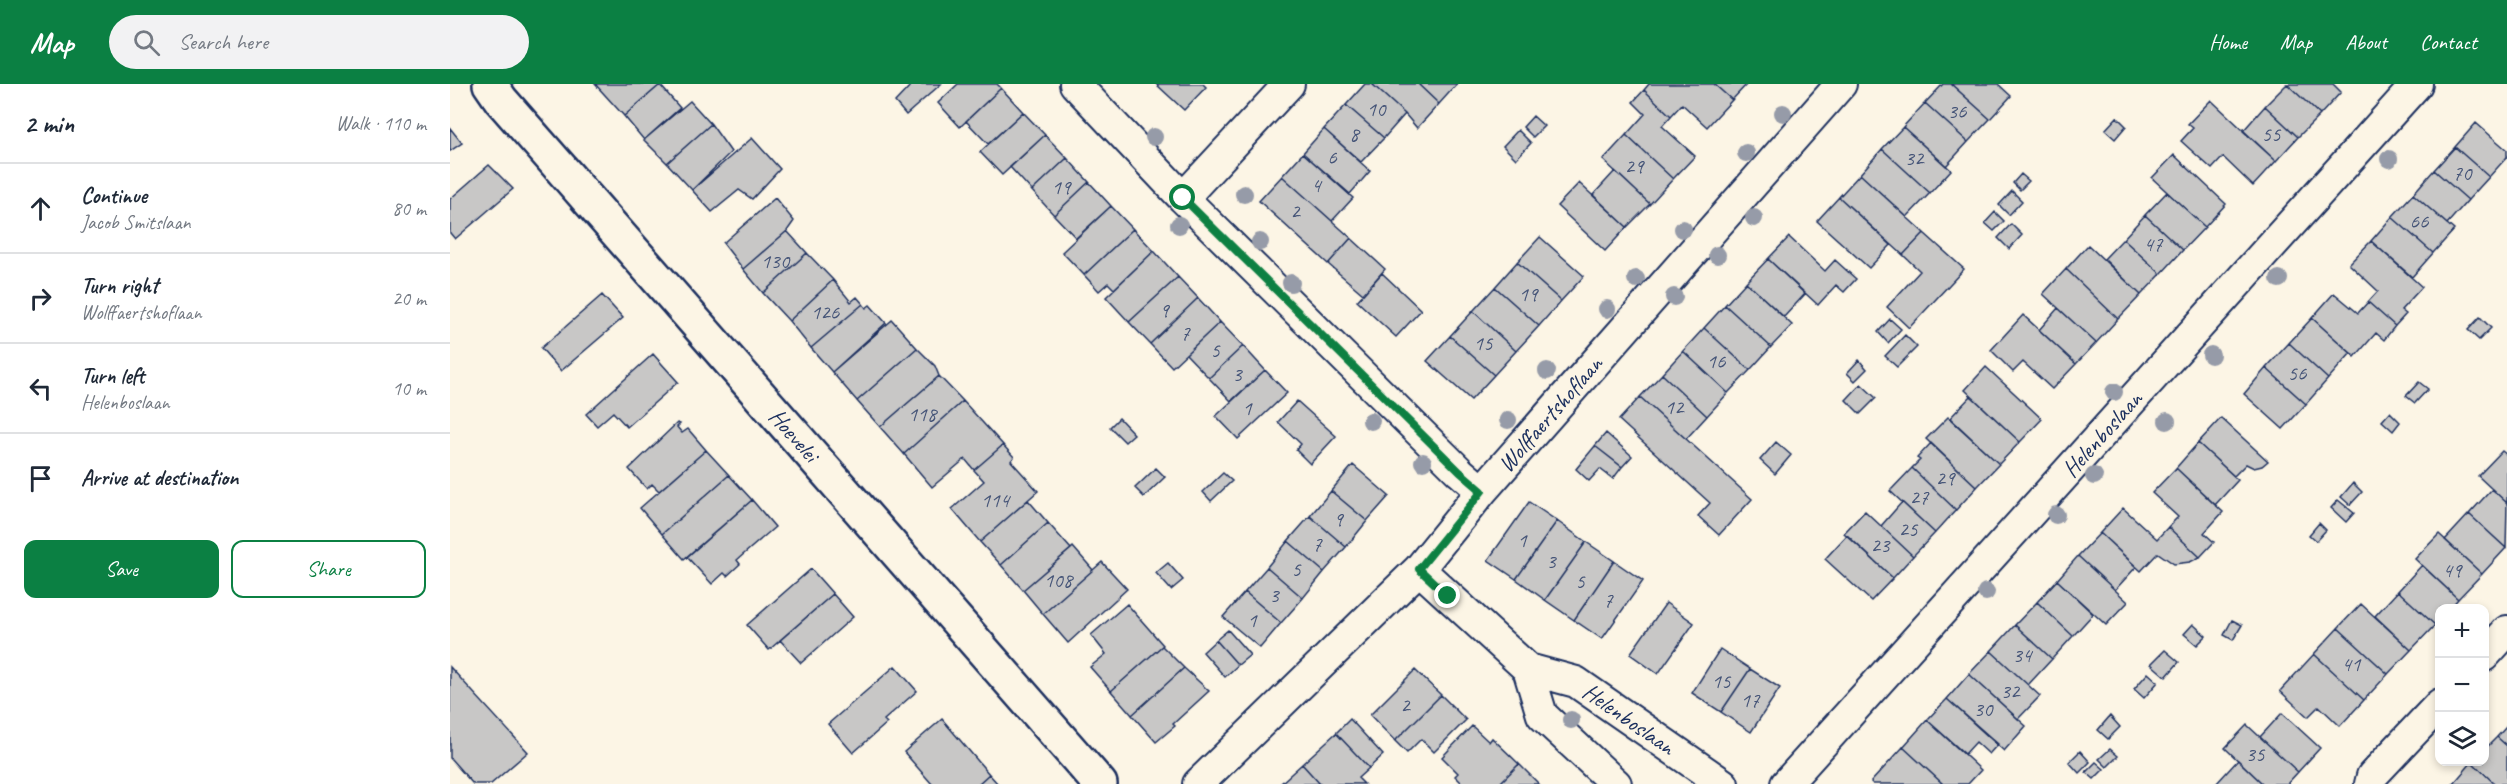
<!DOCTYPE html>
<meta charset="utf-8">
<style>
:root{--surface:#fff;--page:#f2f2f3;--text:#1f2937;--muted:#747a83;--line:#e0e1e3;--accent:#0b8043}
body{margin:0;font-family:Caveat,sans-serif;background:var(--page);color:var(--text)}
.controls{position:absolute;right:18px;bottom:18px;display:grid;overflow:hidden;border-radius:12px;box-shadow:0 3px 9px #0003}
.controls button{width:54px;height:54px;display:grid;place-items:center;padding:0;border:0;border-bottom:2px solid var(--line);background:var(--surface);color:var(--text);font:30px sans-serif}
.stop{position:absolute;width:18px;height:18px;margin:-14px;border:4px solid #0b8043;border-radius:50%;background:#fff}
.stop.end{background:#0b8043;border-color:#fff;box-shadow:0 2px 6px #0008}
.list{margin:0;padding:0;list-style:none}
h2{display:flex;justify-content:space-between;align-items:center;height:78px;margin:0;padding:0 24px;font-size:26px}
h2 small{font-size:20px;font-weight:400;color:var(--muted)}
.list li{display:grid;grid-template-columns:39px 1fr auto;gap:18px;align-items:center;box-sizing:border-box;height:90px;padding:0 24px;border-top:2px solid var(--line)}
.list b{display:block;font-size:22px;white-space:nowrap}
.list p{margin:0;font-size:20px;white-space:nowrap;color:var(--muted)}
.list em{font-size:20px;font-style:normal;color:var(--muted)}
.actions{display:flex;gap:12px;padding:18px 24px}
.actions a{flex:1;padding:14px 0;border:2px solid var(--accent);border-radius:12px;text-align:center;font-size:21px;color:var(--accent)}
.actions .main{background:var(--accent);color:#fff}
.icon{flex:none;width:33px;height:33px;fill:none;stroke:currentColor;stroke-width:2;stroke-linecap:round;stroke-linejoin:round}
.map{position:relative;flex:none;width:2057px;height:700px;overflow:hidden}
header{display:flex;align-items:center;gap:36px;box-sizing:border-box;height:84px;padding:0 30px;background:var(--accent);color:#fff}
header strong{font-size:28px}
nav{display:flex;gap:33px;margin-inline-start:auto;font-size:21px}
.search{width:420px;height:54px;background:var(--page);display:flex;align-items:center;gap:15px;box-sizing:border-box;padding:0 21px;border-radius:33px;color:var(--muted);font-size:22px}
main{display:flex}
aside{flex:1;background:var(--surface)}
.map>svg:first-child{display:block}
</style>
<header>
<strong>Map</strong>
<div class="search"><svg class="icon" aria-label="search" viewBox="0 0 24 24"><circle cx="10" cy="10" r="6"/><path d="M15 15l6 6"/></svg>Search here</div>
<nav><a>Home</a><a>Map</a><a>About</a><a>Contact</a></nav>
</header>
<main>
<aside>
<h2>2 min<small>Walk · 110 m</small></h2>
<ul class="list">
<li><svg class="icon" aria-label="ahead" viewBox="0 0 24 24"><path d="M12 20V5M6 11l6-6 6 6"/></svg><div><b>Continue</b><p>Jacob Smitslaan</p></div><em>80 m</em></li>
<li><svg class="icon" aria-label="right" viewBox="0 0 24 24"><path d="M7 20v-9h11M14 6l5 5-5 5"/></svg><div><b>Turn right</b><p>Wolffaertshoflaan</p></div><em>20 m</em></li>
<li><svg class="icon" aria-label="left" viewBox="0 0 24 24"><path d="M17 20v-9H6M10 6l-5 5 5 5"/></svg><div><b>Turn left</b><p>Helenboslaan</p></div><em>10 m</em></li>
<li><svg class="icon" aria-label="arrive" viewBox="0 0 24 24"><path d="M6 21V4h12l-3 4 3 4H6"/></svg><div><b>Arrive at destination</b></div></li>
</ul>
<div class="actions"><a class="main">Save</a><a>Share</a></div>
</aside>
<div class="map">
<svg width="2057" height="700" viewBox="0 0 2057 700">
<rect width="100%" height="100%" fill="#fcf5e5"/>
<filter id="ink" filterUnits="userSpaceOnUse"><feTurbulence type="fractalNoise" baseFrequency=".0167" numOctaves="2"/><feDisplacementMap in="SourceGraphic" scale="12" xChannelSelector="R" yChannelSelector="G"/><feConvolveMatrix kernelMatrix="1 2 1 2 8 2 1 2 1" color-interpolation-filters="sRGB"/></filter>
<g filter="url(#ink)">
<path fill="#c8c7c6" stroke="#1b2f5e" stroke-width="1.5" d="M145 0H211L174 32Z
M462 0H491L456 31 445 18Z
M508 0H547L551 4 510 43 488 19Z
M706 0H753L756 3 734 26Z
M915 0H922L955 30 934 54 896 21Z
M922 0H968L989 20 967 44 955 30Z
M968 0H1007L989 20Z
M1199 0H1264L1282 16 1257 43 1232 20 1221 32 1194 6Z
M1264 0H1297L1282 16Z
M1493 0H1501L1540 35 1518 58 1475 19Z
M1501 0H1548L1561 12 1540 35Z
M1837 0 1870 31 1848 53 1815 22Z
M1837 0H1883L1891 8 1870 31Z
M210 1 230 24 194 56 174 32Z
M551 4 573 28 538 60 516 37Z
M1194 6 1221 32 1212 42 1245 72 1223 95 1176 51 1195 30 1183 18Z
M1761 16 1826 77 1803 102 1773 73 1762 85 1731 57 1743 44 1738 40Z
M240 17 261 40 217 79 194 56Z
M1475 19 1518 58 1496 82 1453 43Z
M896 21 934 54 911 78 874 45Z
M1815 22 1848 53 1826 77 1793 47Z
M573 28 595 51 552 91 530 68Z
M1083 32 1094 42 1083 53 1073 43Z
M1667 33 1676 42 1665 55 1655 46Z
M2026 39 2057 66V73L2039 93 2005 63Z
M261 40 281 68 242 106 217 79Z
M1453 43 1501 86 1480 109 1432 65Z
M0 44 12 59 0 67Z
M874 45 920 87 900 110 853 69Z
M1068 46 1081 59 1066 75 1053 62Z
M595 51 617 74 582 107 560 83Z
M1176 51 1223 95 1200 120 1153 76Z
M302 54 330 85 302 115 289 106 262 128 242 106Z
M2005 63 2039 93 2018 116 1984 86Z
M1432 65 1480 109 1457 133 1410 90Z
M853 69 903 114 882 137 832 92Z
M1724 71 1776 120 1755 143 1702 94Z
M617 74 639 98 604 131 582 107Z
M39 81 63 105 5 155 0 149V115Z
M1984 86 2018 116 1997 140 1963 110Z
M1165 87 1200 120 1177 143 1143 111Z
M1410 90 1474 149 1453 171 1389 113Z
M1571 90 1579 97 1570 106 1563 99Z
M832 92 901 154 878 180 809 117Z
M639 98 661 122 626 154 604 131Z
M1129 99 1177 143 1155 167 1107 122Z
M1562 107 1572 117 1559 131 1549 121Z
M1717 108 1755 143 1733 166 1695 131Z
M1963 110 2004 146 1983 169 1942 133Z
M1389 113 1441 161 1419 184 1367 137Z
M325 114 344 137 337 147 293 185 273 159Z
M661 122 683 145 634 191 612 168Z
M1545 128 1554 137 1544 147 1535 139Z
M1695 131 1733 166 1711 190 1673 155Z
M1942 133 1983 169 1962 193 1921 157Z
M1561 140 1572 151 1559 165 1548 154Z
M683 145 704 167 664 205 658 199 649 207 634 191Z
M337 147 357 169 313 209 293 185Z
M1474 149 1514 185 1459 244 1437 223 1470 187 1453 171Z
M1090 153 1134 192 1111 217 1067 178Z
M1339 153 1375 187 1385 176 1406 195 1394 208 1386 201 1368 221 1318 175Z
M901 154 935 185 913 210 878 180Z
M1673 155 1711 190 1691 211 1654 175Z
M1921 157 1972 203 1951 226 1956 230 1945 242 1918 218 1928 207 1899 180Z
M1638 161 1691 211 1668 235 1616 185Z
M704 167 728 193 679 238 656 213Z
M357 169 383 196 339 237 313 209Z
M1318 175 1355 210 1334 233 1296 198Z
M1067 178 1111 217 1089 242 1045 203Z
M1616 185 1668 235 1646 259 1593 210Z
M932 189 971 226 946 253 907 217Z
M728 193 748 214 700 260 679 238Z
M383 196 401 218 407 213 413 220 361 264 339 237Z
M1296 198 1342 241 1321 263 1275 221Z
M1045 203 1089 242 1066 267 1023 227Z
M1884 209 1908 229 1918 218 1945 242 1934 256 1926 249 1905 273 1862 234Z
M152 211 173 234 111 287 91 264Z
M748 214 770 238 722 283 700 260Z
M413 220 416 224 420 221 436 239 382 288 361 264Z
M1275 221 1321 263 1300 286 1254 244Z
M1608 224 1646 259 1626 280 1589 246Z
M1023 227 1066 267 1044 291 1000 252Z
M1573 231 1626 280 1602 305 1573 278 1563 288 1541 266Z
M2030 233 2041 244 2029 256 2018 246Z
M1862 234 1901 269 1878 295 1839 259Z
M1440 235 1451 245 1438 259 1428 248Z
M442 236 467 264 407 317 382 288Z
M770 238 793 262 759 294 736 270Z
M1254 244 1300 286 1278 309 1233 267Z
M1455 251 1467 263 1447 283 1435 272Z
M1000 252 1044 291 1021 316 977 277Z
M1839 259 1878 295 1856 320 1816 284Z
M793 262 815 286 781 317 759 294Z
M467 264 485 282 489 292 430 343 407 317Z
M1233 267 1278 309 1257 332 1212 290Z
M203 270 228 298 177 343 163 328 147 342 136 330Z
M1409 276 1417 285 1405 297 1397 289Z
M1536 283 1592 335 1570 358 1515 306Z
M1816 284 1856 320 1833 345 1794 310Z
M815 286 837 309 788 355 766 332Z
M1212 290 1257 332 1236 355 1190 313Z
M489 292 513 317 454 370 430 343Z
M1969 298 1978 305 1965 319 1956 312Z
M1411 300 1426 314 1410 330 1396 316Z
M1521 312 1570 358 1549 380 1500 334Z
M1190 313 1302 415 1269 451 1248 432 1260 419 1169 336Z
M513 317 553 361 524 386 515 375 482 403 454 370Z
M847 317 886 352 860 380 846 366 851 360 828 338Z
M1940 328 1950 338 1943 347 1932 337Z
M1498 333 1549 380 1527 403 1476 355Z
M669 334 684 350 675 358 660 343Z
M1771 334 1818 377 1812 382 1804 384 1796 380 1784 392 1748 359Z
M227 339 230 340 227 343 232 349 238 345 256 366 209 407 202 400 197 405 179 385Z
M1156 349 1182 372 1172 383 1145 362Z
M1326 358 1341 371 1325 390 1310 376Z
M1481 359 1527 403 1506 426 1462 384 1470 376 1467 374Z
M1748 359 1788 396 1765 421 1726 384Z
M553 361 564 373 561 377 588 407 530 458 502 425 534 397 524 386Z
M1145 362 1172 383 1163 395 1150 385 1139 397 1126 385Z
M256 366 279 391 212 450 190 424Z
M2052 367 2057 371V419L2028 392Z
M903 381 939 412 917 437 881 407Z
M706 384 715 393 694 413 685 404Z
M1462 384 1506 426 1485 449 1440 407Z
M1726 384 1773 428 1754 449 1764 458 1750 473 1718 443 1728 433 1702 409Z
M773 389 782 397 761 417 753 408Z
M279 391 302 416 234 475 212 450Z
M1903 399 1912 408 1900 421 1891 413Z
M2042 405 2057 419 2056 464 2019 430Z
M881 407 917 437 896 463 860 432Z
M302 416 325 443 287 476 290 480 277 492 274 489 262 500 237 473Z
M578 416 598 439 551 481 530 458Z
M1888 416 1904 429 1896 438 1881 424Z
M1079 418 1107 437 1066 495 1038 476Z
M1452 418 1485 449 1463 472 1431 442Z
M1673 424 1707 455 1718 443 1750 473 1740 478 1724 480 1708 469 1691 487 1650 449Z
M1415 427 1463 472 1443 494 1394 449Z
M2019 430 2056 464 2032 490 1995 456Z
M860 432 896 463 874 488 838 457Z
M1107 437 1136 458 1095 516 1066 495Z
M598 439 621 465 573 506 551 481Z
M1869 439 1876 446 1866 457 1859 451Z
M1650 449 1686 483 1665 506 1628 472Z
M1989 450 2032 490 2008 515 1965 475Z
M1397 451 1443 494 1421 517 1375 475Z
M838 457 874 488 853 514 817 483Z
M1136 458 1164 477 1124 536 1095 516Z
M623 463 643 486 593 530 573 506Z
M1628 472 1678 518 1656 541 1607 496Z
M1164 477 1193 497 1152 555 1124 536Z
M652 478 677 505 618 559 593 530Z
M718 479 733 496 721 506 706 489Z
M1972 481 2008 515 2000 524H1990V535L1985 541 1948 507Z
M817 483 853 514 831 539 795 508Z
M361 485 383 510 319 566 297 541Z
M1607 496 1643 530 1623 552 1587 518Z
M1948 507 1985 541 1961 566 1925 532Z
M795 508 831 539 810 564 773 533Z
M383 510 403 533 351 579 330 556Z
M1587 518 1623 552 1602 575 1565 541Z
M1216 519 1244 539 1208 590 1180 570Z
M677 520 713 561 661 607 640 583 656 570 641 551Z
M1911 520 1961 566 1938 590 1888 544Z
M1782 536 1792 541 1783 556 1774 551Z
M1743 540 1756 552 1747 561 1734 550Z
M1565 541 1602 575 1578 601 1541 567Z
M1888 544 1938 590 1914 616 1864 570Z
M778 546 800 571 788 581 766 556Z
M766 556 788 581 775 593 753 568Z
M712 562 734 584 682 631 661 607Z
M1270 565 1300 585 1271 628 1242 609Z
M1715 566 1729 578 1716 593 1701 580Z
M1541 567 1590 612 1568 635 1519 590Z
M1864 570 1914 616 1890 642 1869 622 1858 633 1830 607Z
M445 582 467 607 434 636 437 639 403 669 378 640Z
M0 583 78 668 41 700H23L0 674Z
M734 584 759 607 723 640 725 642 706 658 682 631Z
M1300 585 1330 604 1301 648 1271 628Z
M965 586 991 611 945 657 920 631Z
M1698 589 1708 598 1694 614 1684 605Z
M1519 590 1576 642 1554 667 1497 615Z
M991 611 1016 636 984 668 971 655 957 669 945 657Z
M1497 615 1548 660 1539 670 1526 658 1515 670 1477 636Z
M1832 629 1870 664 1848 688 1810 653Z
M1660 632 1670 643 1658 655 1648 646Z
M492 635 539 690 528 700H482L454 668Z
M900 635 933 671 919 684 886 649Z
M1477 636 1531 686 1518 700H1493L1453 663Z
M1797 641 1848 688 1837 700H1813L1775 664Z
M1022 642 1039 658 1042 654 1069 680 1049 700H1013L1005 692 1008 689 992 673Z
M2057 642V662L2047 653Z
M886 649 919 684 908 694 914 700H870L852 680Z
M2047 653 2057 662V700H2045L2022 678H2034V666Z
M1453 663 1493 700H1423L1421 698Z
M1660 665 1668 672 1657 683 1649 675Z
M1630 667 1640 678 1629 689 1619 678Z
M1788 676 1813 700H1766Z
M1646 678 1654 685 1644 695 1636 688Z
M2022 678 2045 700H2003Z
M852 680 870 700H830Z
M1069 680 1089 700H1049Z
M539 690 548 700H528Z"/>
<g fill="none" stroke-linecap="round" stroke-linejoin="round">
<defs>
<path id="street" d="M625 0 733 114 1010 388 1032 407
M733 114 839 0
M969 485 1078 585 1126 598 1273 700
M2034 572 2057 547
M1078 585 1092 631 1166 700
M748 700 969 485 1032 407 1391 0
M1336 700 1967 0
M1920 700 1922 692 1990 620"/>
<path id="secondary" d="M40 0 51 16 650 700"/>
</defs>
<use href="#street" stroke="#1b2f5e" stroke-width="34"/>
<use href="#secondary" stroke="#1b2f5e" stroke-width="38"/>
<use href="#street" stroke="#fcf5e5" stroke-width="30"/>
<use href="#secondary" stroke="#fcf5e5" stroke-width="33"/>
</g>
<g fill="#969ba8">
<circle cx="1333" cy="29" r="9"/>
<circle cx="704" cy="53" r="9"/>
<circle cx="1296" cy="69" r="9"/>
<circle cx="1939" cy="75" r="9"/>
<circle cx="794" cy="110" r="9"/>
<circle cx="1304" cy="134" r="9"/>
<circle cx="729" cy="141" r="9"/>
<circle cx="1233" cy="145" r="9"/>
<circle cx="810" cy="158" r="9"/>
<circle cx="1267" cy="171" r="9"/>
<circle cx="1186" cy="195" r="9"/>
<circle cx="1829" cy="195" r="9"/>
<circle cx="841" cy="199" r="9"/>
<circle cx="1224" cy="213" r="9"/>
<circle cx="1157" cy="225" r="9"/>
<circle cx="1761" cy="271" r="9"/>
<circle cx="1097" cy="287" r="9"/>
<circle cx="1664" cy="308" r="9"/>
<circle cx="1058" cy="336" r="9"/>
<circle cx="921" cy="337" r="9"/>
<circle cx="1717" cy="337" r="9"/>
<circle cx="973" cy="378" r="9"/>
<circle cx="1644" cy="392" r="9"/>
<circle cx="1606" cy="431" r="9"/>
<circle cx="1536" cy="508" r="9"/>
<circle cx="1121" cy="636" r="9"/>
</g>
</g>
<g fill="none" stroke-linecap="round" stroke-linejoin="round" filter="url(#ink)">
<path stroke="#0b8043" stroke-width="8" d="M733 114 1010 388 1032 407 969 485 998 512"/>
</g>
<g text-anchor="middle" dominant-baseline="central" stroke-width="5" stroke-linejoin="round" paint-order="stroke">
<g font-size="21" fill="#465578">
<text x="926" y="25">10</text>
<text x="1507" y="27">36</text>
<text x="904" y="50">8</text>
<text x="1821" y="50">55</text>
<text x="882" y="73">6</text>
<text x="1464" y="74">32</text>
<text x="1184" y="82">29</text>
<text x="2012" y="89">70</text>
<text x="866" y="101">4</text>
<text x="611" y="103">19</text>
<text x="845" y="127">2</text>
<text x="1969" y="137">66</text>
<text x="1703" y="160">47</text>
<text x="325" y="177">130</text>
<text x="1078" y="210">19</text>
<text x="714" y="226">9</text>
<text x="375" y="228">126</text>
<text x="735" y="249">7</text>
<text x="1033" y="259">15</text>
<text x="765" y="266">5</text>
<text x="1266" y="277">16</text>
<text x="1847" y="289">56</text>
<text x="787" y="290">3</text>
<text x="1224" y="323">12</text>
<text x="797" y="324">1</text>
<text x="472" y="330">118</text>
<text x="1495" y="394">29</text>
<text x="1469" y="413">27</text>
<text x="545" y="416">114</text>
<text x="888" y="435">9</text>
<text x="1458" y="445">25</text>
<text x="1072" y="456">1</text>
<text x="867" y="460">7</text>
<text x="1430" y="461">23</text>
<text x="1101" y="477">3</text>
<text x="846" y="485">5</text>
<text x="2002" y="486">49</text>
<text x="608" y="496">108</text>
<text x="1130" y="497">5</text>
<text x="824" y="511">3</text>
<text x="1158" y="516">7</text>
<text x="802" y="536">1</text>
<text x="1572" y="571">34</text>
<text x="1901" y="580">41</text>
<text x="1271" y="597">15</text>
<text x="1560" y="607">32</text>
<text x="1300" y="616">17</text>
<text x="955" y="621">2</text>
<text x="1533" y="625">30</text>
<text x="1805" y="670">35</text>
</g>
<g font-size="24" fill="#1b2f5e" stroke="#fcf5e5">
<text transform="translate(1100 330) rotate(-49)">Wolffaertshoflaan</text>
<text transform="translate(1652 350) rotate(-48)">Helenboslaan</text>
<text transform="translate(344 351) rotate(49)">Hoevelei</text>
<text transform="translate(1179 635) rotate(35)">Helenboslaan</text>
</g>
</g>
</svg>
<div class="controls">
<button>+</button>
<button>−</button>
<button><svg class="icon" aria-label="layers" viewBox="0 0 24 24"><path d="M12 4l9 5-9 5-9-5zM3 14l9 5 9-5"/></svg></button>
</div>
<div class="stop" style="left:733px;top:114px"></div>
<div class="stop end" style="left:998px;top:512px"></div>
</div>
</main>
